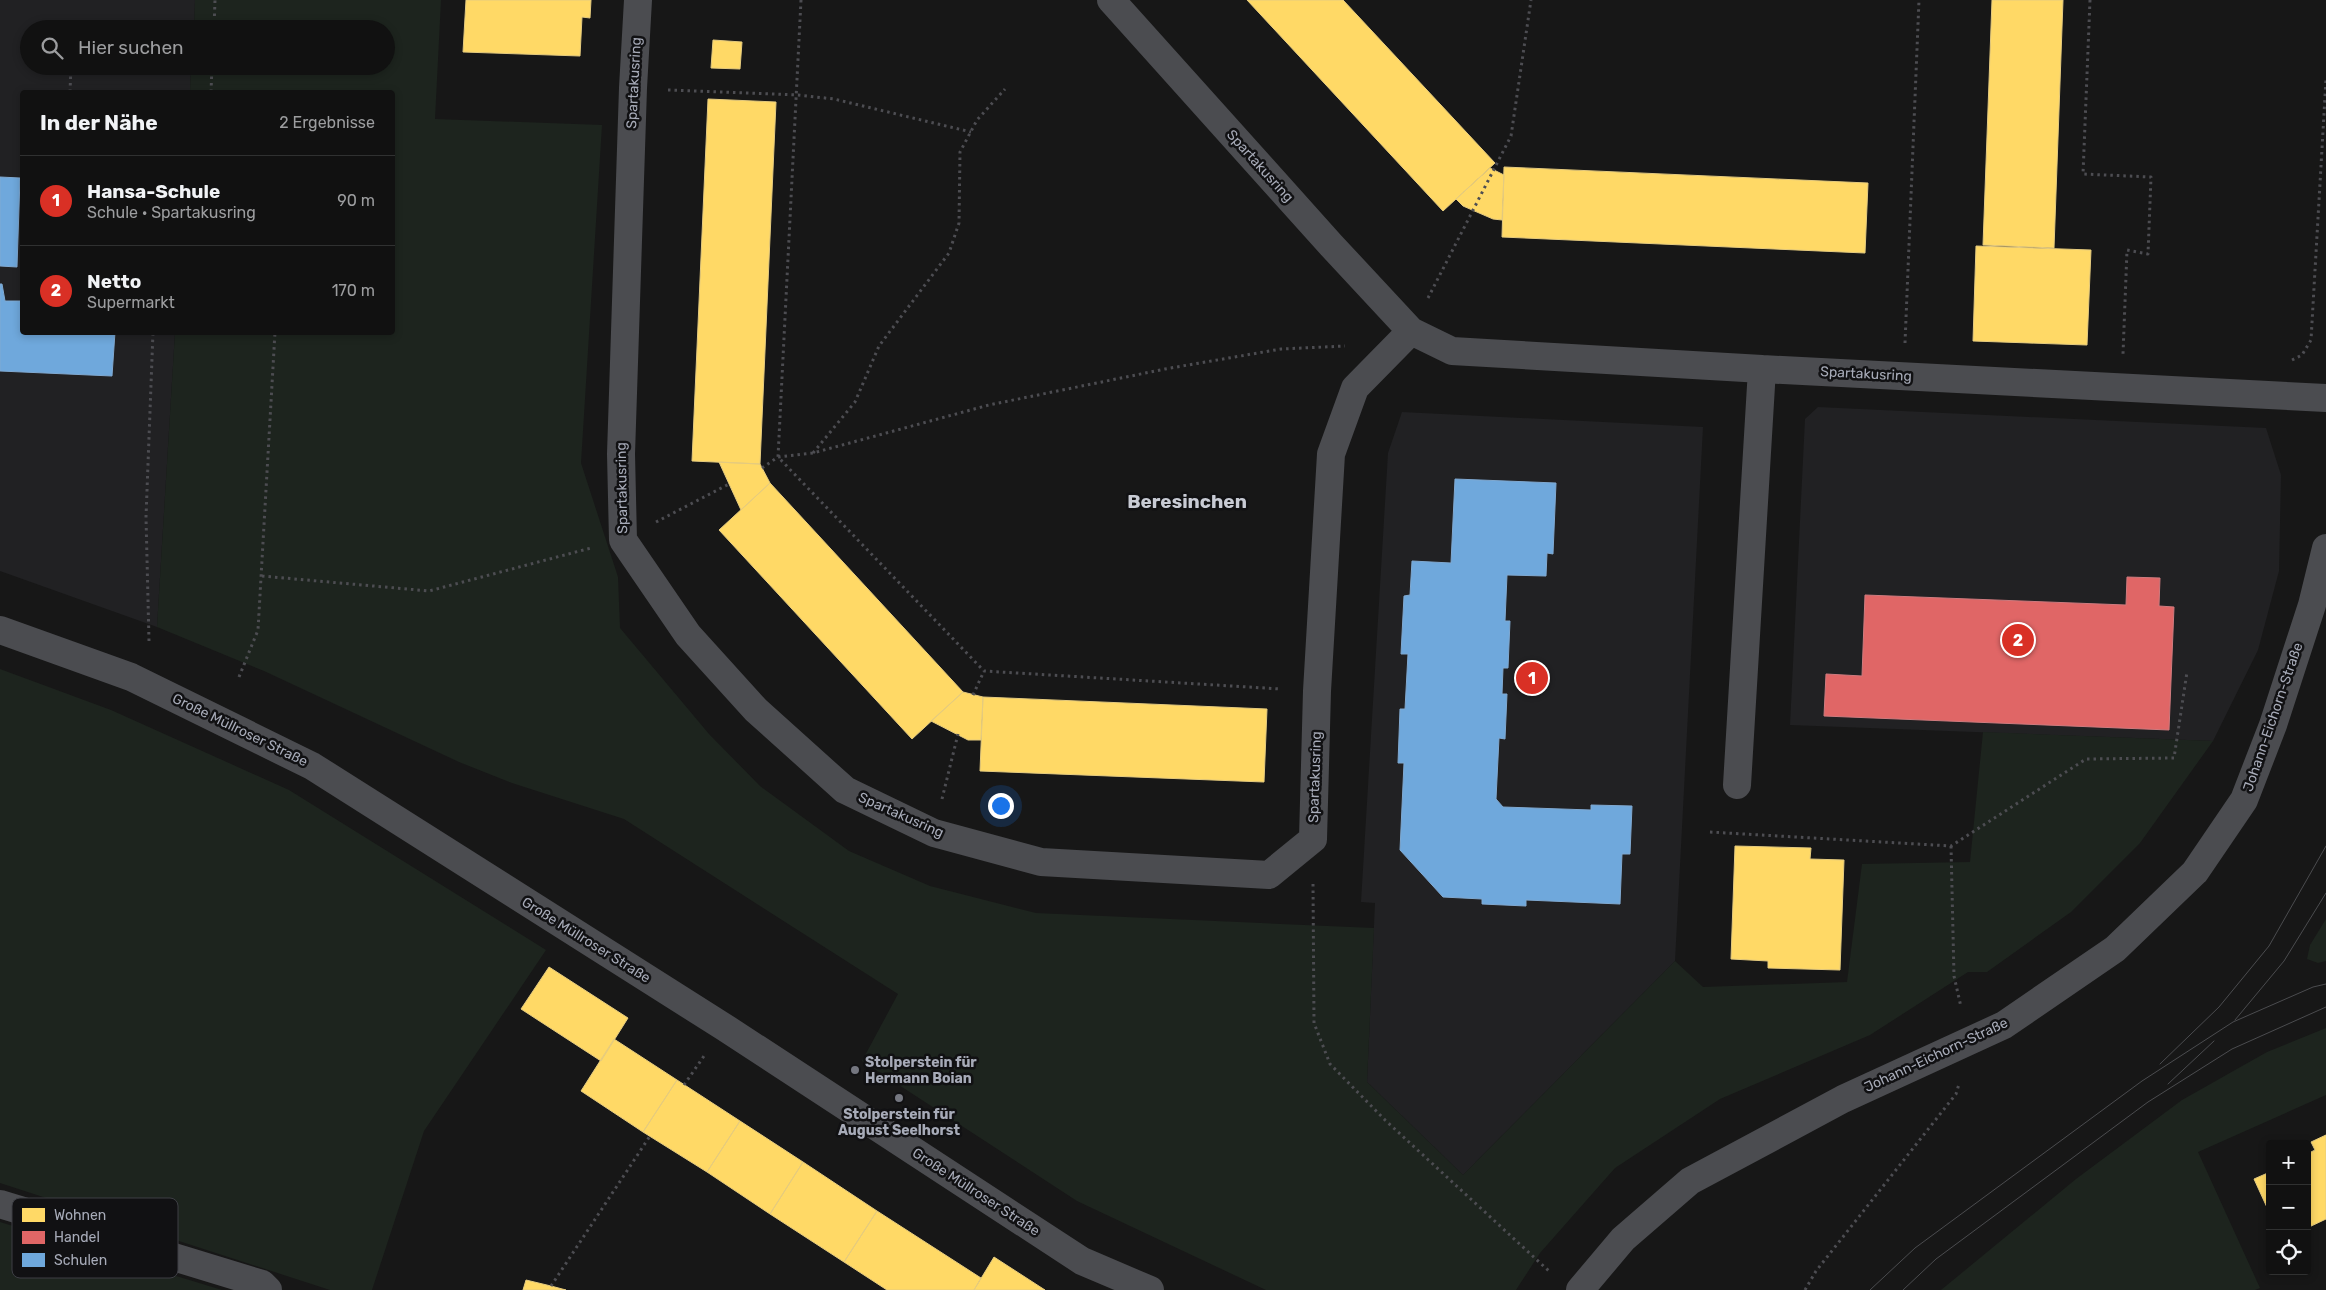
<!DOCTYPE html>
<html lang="de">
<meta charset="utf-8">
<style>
:root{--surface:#111;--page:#1a1a1a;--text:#f1f3f6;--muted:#9c9d9f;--line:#303131;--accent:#d93025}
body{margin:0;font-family:Rubik,sans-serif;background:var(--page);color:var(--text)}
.controls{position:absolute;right:15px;bottom:15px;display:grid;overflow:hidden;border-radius:5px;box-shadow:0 2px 8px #0003}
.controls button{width:45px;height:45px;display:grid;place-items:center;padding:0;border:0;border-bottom:1px solid var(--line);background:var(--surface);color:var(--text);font:25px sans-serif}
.you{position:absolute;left:1000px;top:805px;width:18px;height:18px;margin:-12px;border:4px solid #fff;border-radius:50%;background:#1a73e8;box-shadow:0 0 0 8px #1a73e833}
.badge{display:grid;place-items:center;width:32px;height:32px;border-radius:50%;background:var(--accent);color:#fff;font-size:16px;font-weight:700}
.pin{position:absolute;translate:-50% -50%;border:2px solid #fff;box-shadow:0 1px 5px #0006}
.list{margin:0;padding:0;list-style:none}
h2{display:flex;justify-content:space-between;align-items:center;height:65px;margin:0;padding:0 20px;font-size:21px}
h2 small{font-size:16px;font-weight:400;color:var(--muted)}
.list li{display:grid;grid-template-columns:32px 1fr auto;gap:15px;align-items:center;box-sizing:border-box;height:90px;padding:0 20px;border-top:1px solid var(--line)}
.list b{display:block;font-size:19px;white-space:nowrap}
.list p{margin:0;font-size:16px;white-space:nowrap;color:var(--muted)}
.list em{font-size:16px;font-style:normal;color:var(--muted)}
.icon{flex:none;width:28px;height:28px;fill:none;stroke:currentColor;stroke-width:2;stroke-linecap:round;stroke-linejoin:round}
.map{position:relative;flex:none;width:2326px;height:1290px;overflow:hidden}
.search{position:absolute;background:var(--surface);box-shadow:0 2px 8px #0003;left:20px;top:20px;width:375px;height:55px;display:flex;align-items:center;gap:12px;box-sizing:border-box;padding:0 18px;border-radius:28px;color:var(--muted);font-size:19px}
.panel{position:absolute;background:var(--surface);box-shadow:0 2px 8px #0003;left:20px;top:90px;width:375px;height:245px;border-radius:5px}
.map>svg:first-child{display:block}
</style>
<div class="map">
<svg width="2326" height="1290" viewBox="0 0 2326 1290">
<rect width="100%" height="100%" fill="#171717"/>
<path fill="#212123" d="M0 0H195L194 29H29V66H191L190 92H22V332L175 333 157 627 0 571Z
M1818 407 2266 428 2281 475 2279 571 2258 650 2213 741 1790 725 1805 419Z
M1402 412 1703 427 1675 961 1463 1175 1367 1082 1375 903 1361 902 1388 453Z"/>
<path fill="#1d241e" d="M195 0H441L435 119 602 125 581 463 618 577 620 628 709 734 760 786 849 851 930 886 1036 913 1374 928 1367 1082 1463 1175 1675 961 1703 987 1847 982 1862 864 1970 862 1983 732 2213 741 2140 843 2071 912 1987 972H1968L1870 1035 1720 1099 1615 1168 1540 1253 1516 1290H1266L1077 1201 862 1061 898 994 624 819 512 783 459 762 264 671 157 627 175 333 392 332V92H190L191 66H386V29H194Z
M0 669 111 710 289 790 546 950 424 1131 372 1290H330L0 1183Z
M2326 919V961L2318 963 2307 959 2310 945Z
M2326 1028V1095L2198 1152 2260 1288 2255 1290H1941L2076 1179 2182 1100 2267 1052Z
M0 1222 222 1290H0Z"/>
<path fill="#ffd966" stroke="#e5cb7f" d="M466 0H591L590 18 582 17 580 56 463 52Z
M1247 0H1343L1495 163 1443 211Z
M1992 0H2063L2054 248 1983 245Z
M713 40 742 42 740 69 711 68Z
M708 99 776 102 760 464 692 461Z
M1504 167 1868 183 1865 253 1502 237Z
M1490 168 1504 175 1502 220 1493 219 1463 206 1456 199Z
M1976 246 2091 250 2087 345 1973 341Z
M719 462 760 464 770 483 741 510Z
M770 483 963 692 912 739 719 530Z
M963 692 983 697 981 740H968L931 721Z
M983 697 1267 709 1264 782 980 771Z
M1735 846 1811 848 1810 859 1844 860 1840 970 1768 968V961L1731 959Z
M549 967 628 1018 601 1061 521 1009Z
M614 1039 677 1080 643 1132 581 1091Z
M677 1080 740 1121 707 1172 643 1132Z
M740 1121 803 1162 770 1214 707 1172Z
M2326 1135V1219L2307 1228V1154L2315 1150 2311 1142Z
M803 1162 877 1211 844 1262 770 1214Z
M2270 1172V1214L2254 1179Z
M877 1211 981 1278 974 1290H887L844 1262Z
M994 1257 1045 1290H974Z
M526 1280 551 1286 566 1290H523Z"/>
<path fill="#e06666" stroke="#cf7b7f" d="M2127 577 2160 578 2159 606 2174 607 2169 730 1824 716 1826 674 1862 676 1865 595 2126 605Z"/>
<path fill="#6fa8dc" stroke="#80a9d1" d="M0 177 20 178 17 267 0 266Z
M0 284H2L5 301H22V332H115L112 376 0 371Z
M1455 479 1556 483 1553 554 1547 553 1546 576 1507 575 1505 621H1510L1508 668H1503L1502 694H1507L1505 739 1499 738 1496 799 1503 807 1591 810V805L1632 806 1630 854H1622L1620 904 1526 900V906L1482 904V899L1443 897 1400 850 1404 763H1398L1400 709H1405L1408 654H1401L1404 596 1410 595 1412 561 1451 563Z"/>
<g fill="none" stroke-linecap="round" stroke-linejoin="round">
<path stroke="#4d4d52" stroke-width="3" stroke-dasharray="2.5 4" stroke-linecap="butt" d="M801 0 778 457 984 671 1281 689
M2090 0 2083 174 2151 177 2148 254 2127 250 2123 354
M73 29 74 20
M214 29 215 0
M668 90 798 95 834 99 971 132
M70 92 71 66
M211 92 212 66
M1428 298 1511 136 1531 0
M1905 343 1919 0
M2292 360 2302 355 2311 340 2326 79
M813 453 855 402 879 346 949 253 959 223 960 152 977 120 1005 89
M762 468 778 457 813 453 989 405 1165 369 1281 349 1345 346
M656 522 729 484
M262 576 429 591 591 548
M149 641 146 517 153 332
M239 677 258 630 275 332
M973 695 984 671
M942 799 958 734
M1710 832 1951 846 2086 759 2174 758 2187 672
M1951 846 1954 976 1961 1007
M1313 884 1314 1023 1330 1064 1385 1120 1550 1272
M684 1085 704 1056
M551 1286 650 1136
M1805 1290 1816 1271 1956 1094 1959 1084"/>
<path stroke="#4b4c50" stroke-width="28" d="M638 0 633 88 621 454 623 540 688 635 756 710 845 790 934 833 1041 862 1269 875 1313 839 1317 691 1331 454 1355 388 1411 331
M1111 0 1331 245 1411 331 1452 351 1762 369 2326 398
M0 630 131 677 312 766 724 1027 1082 1261 1150 1290
M1737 785 1762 369
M0 1204 262 1284 268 1290
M1580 1290 1623 1239 1690 1181 1843 1099 2004 1025 2115 949 2195 872 2244 800 2273 725 2312 605 2326 548"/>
<path stroke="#4b4c4f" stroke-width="1" d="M2235 1020 2284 961 2326 893
M2160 1064 2219 1007 2269 946 2326 846
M2168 1084 2214 1041
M1870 1290 1915 1248 2142 1081 2233 1022 2313 987 2326 984
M1903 1290 1936 1259 2148 1102 2232 1049 2326 1007"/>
</g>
<g fill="#757780" stroke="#111113" stroke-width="2">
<circle cx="855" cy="1070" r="5"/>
<circle cx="899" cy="1098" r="5"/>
</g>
<g text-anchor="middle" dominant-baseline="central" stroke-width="5" stroke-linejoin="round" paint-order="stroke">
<g font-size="14" fill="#a7abb8" stroke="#111113">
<text transform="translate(634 83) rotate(-87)">Spartakusring</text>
<text transform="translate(1260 166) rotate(48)">Spartakusring</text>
<text transform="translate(1866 374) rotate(3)">Spartakusring</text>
<text transform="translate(622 488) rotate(-91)">Spartakusring</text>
<text transform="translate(2273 717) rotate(-71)">Johann-Eichorn-Straße</text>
<text transform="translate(240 730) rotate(26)">Große Müllroser Straße</text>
<text transform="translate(1315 777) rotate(-88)">Spartakusring</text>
<text transform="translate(901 815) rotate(24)">Spartakusring</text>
<text transform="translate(586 940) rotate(32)">Große Müllroser Straße</text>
<text transform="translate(1936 1055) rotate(-25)">Johann-Eichorn-Straße</text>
<text transform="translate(976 1192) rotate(33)">Große Müllroser Straße</text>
</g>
<g font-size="14" font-weight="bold" fill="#a7abb8" stroke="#111113" text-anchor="start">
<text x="865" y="1062">Stolperstein für<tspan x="865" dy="16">Hermann Boian</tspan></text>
<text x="899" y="1114" text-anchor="middle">Stolperstein für<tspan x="899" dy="16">August Seelhorst</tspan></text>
</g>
<g font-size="19" font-weight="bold" fill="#c8cbd4" stroke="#111113">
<text x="1187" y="501">Beresinchen</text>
</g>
</g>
<rect x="12" y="1198" width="166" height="80" rx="8" fill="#111113" stroke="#3e3f45" stroke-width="1"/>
<rect x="22" y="1208" width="23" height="14" fill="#ffd966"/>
<rect x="22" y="1231" width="23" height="13" fill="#e06666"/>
<rect x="22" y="1253" width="23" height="14" fill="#6fa8dc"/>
<g font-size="14" fill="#a7abb8">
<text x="54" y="1220">Wohnen</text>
<text x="54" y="1242">Handel</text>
<text x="54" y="1265">Schulen</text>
</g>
</svg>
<div class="controls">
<button>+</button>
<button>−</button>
<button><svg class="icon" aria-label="locate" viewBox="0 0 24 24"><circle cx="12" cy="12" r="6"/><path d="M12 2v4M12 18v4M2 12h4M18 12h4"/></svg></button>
</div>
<div class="you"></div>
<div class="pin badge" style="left:1532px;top:678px">1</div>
<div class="pin badge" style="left:2018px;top:640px">2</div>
<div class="search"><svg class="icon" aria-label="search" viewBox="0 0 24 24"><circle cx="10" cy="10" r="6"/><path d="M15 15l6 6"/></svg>Hier suchen</div>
<section class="panel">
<h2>In der Nähe<small>2 Ergebnisse</small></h2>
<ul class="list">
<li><span class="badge">1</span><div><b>Hansa-Schule</b><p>Schule · Spartakusring</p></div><em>90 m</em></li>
<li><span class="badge">2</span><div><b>Netto</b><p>Supermarkt</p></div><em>170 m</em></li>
</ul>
</section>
</div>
